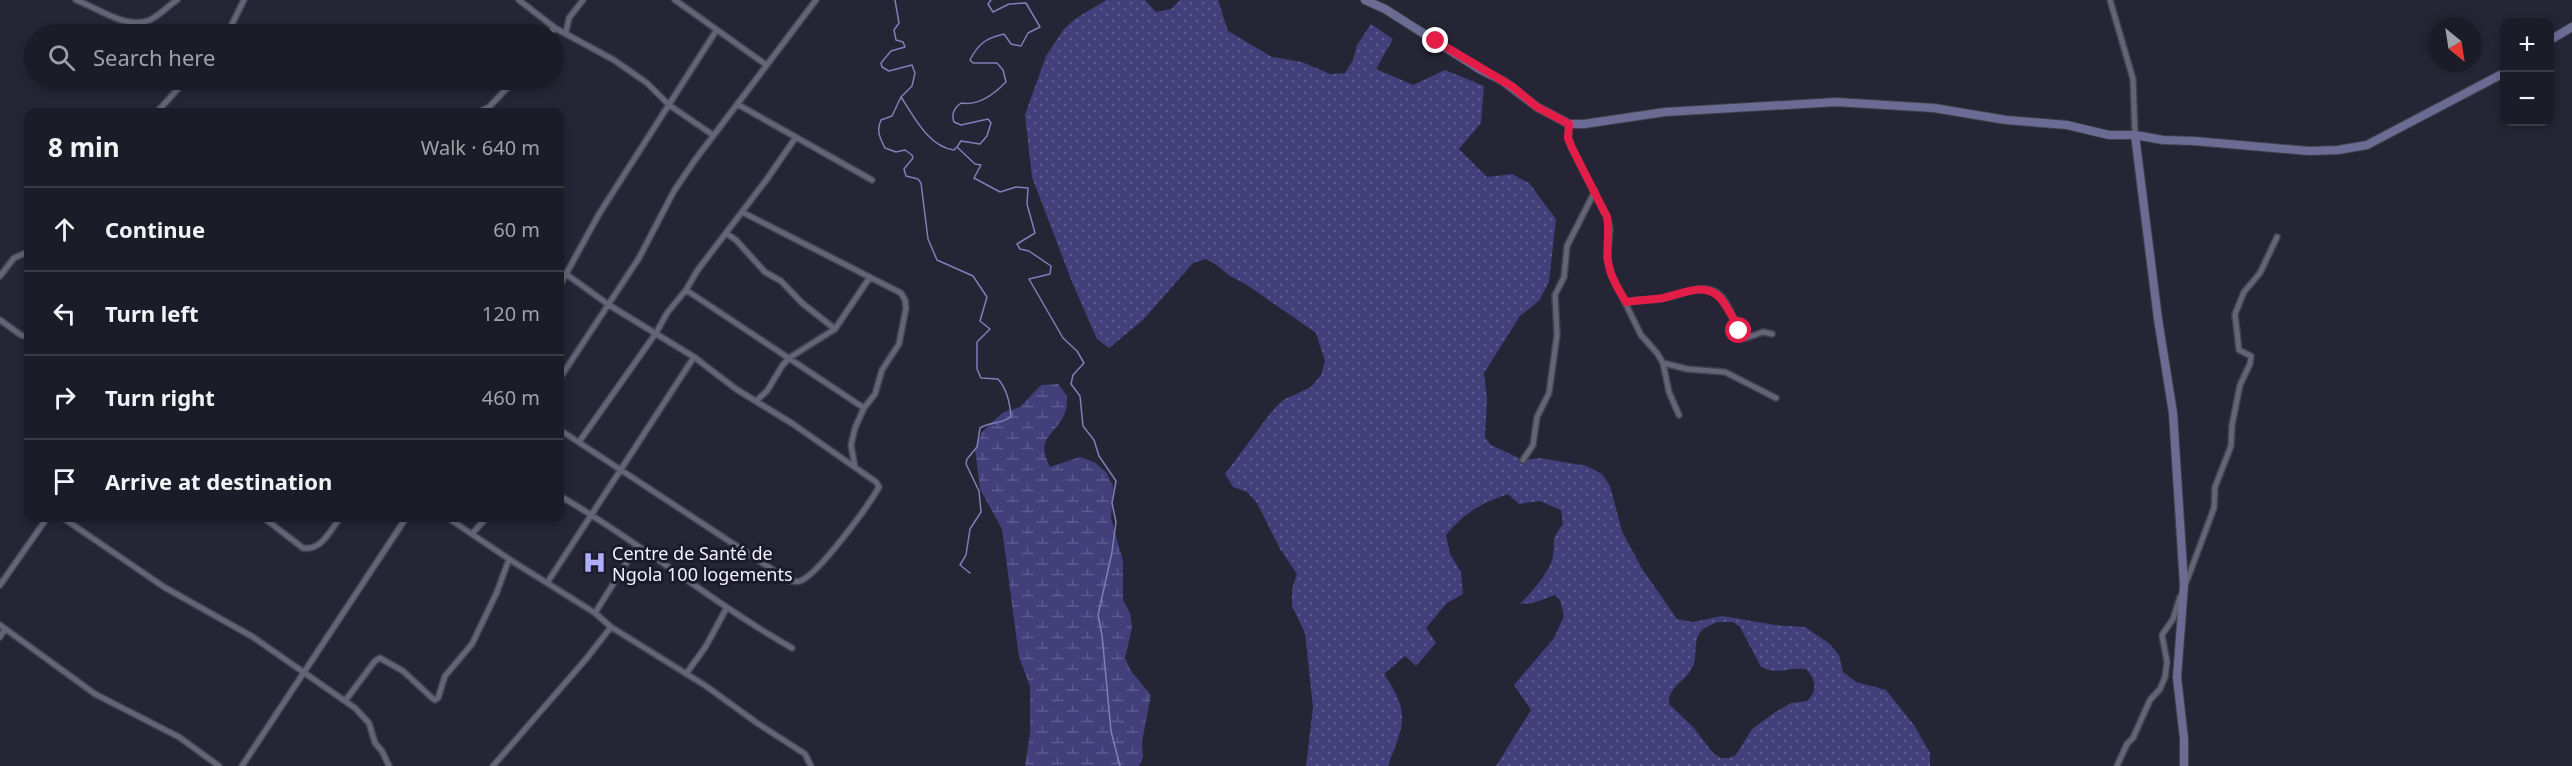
<!DOCTYPE html>
<meta charset="utf-8">
<style>
:root{--surface:#1c1c28;--page:#252530;--text:#f1f3f6;--muted:#a0a1a8;--line:#3a3a45}
body{margin:0;font-family:"Noto Sans",sans-serif;background:var(--page);color:var(--text)}
.controls{position:absolute;right:18px;top:18px;display:grid;overflow:hidden;border-radius:12px;box-shadow:0 3px 9px #0003}
.controls button{width:54px;height:54px;display:grid;place-items:center;padding:0;border:0;border-bottom:2px solid var(--line);background:var(--surface);color:var(--text);font:30px sans-serif}
.compass{position:absolute;left:2428px;top:18px;width:54px;height:54px;border-radius:50%;background:var(--surface);box-shadow:0 3px 9px #0003;rotate:150deg}
.stop{position:absolute;width:18px;height:18px;margin:-14px;border:4px solid #e11d48;border-radius:50%;background:#fff}
.stop.end{background:#e11d48;border-color:#fff;box-shadow:0 2px 6px #0008}
.list{margin:0;padding:0;list-style:none}
h2{display:flex;justify-content:space-between;align-items:center;height:78px;margin:0;padding:0 24px;font-size:26px}
h2 small{font-size:20px;font-weight:400;color:var(--muted)}
.list li{display:grid;grid-template-columns:39px 1fr auto;gap:18px;align-items:center;box-sizing:border-box;height:84px;padding:0 24px;border-top:2px solid var(--line)}
.list b{display:block;font-size:22px;white-space:nowrap}
.list em{font-size:20px;font-style:normal;color:var(--muted)}
.icon{flex:none;width:33px;height:33px;fill:none;stroke:currentColor;stroke-width:2;stroke-linecap:round;stroke-linejoin:round}
.map{position:relative;flex:none;width:2572px;height:766px;overflow:hidden}
.search{position:absolute;background:var(--surface);box-shadow:0 3px 9px #0003;left:24px;top:24px;width:540px;height:66px;display:flex;align-items:center;gap:15px;box-sizing:border-box;padding:0 21px;border-radius:33px;color:var(--muted);font-size:22px}
.panel{position:absolute;background:var(--surface);box-shadow:0 3px 9px #0003;left:24px;top:108px;width:540px;height:414px;border-radius:12px}
.map>svg:first-child{display:block}
</style>
<div class="map">
<svg width="2572" height="766" viewBox="0 0 2572 766">
<defs>
<pattern id="grass-dots" width="8" height="8" patternUnits="userSpaceOnUse" patternTransform="scale(1.5)"><rect width="8" height="8" fill="#423f7a"/><path d="M2 2h.1M6 6h.1" fill="none" stroke="#5e5b8e" stroke-width="1.8" stroke-linecap="round"/></pattern>
<pattern id="wetland-marsh" width="20" height="14" patternUnits="userSpaceOnUse" patternTransform="scale(1.5)"><rect width="20" height="14" fill="#423f7a"/><path d="M1 5h8M5 5V1M11 12h8M15 12V8" fill="none" stroke="#5e5b8e"/></pattern>
</defs>
<rect width="100%" height="100%" fill="#252535"/>
<path fill="url(#grass-dots)" fill-rule="evenodd" d="M1106 0H1145L1156 12 1171 9 1180 0H1218L1228 31 1272 57 1302 62 1330 74 1345 73 1353 60 1357 45 1371 24 1393 39 1376 69 1413 85 1445 70 1484 86 1481 123 1459 149 1487 177 1512 174 1529 183 1556 219 1549 282 1539 301 1520 316 1484 373 1487 399 1485 437 1491 445 1523 460 1540 458 1587 466 1602 474 1610 486 1622 531 1641 567 1677 619 1693 622 1722 616 1775 625 1805 627 1830 644 1839 655 1843 672 1856 682 1886 690 1914 725 1930 753V766H1496L1531 710 1514 685 1554 638 1564 616 1560 600 1555 595 1533 603 1520 604C1531 592 1547 576 1552 560 1557 541 1548 543 1563 524L1561 510 1540 501 1519 504 1508 494C1480 504 1465 512 1446 535L1450 554 1461 572 1463 594 1447 603 1426 628 1436 643 1416 666 1405 656 1384 674C1411 714 1404 723 1388 766H1306L1313 707 1305 633 1292 606V589L1297 574 1280 549 1257 503 1247 492 1233 487 1225 474 1272 411 1283 400 1311 387 1321 375 1325 361 1316 333 1244 283C1227 277 1222 267 1206 259L1193 263 1143 320 1109 348 1097 339 1072 282 1032 177 1025 115 1046 56 1064 29 1075 19ZM1718 622H1733L1740 627 1761 667C1777 676 1791 666 1806 669 1816 680 1818 691 1807 701L1791 703 1774 713 1752 729 1736 755 1729 758H1721L1713 753 1693 727 1669 704C1668 687 1683 683 1691 670 1698 660 1693 645 1699 634 1703 627 1711 625 1718 622Z"/>
<path fill="url(#wetland-marsh)" d="M1058 384 1067 396C1067 401 1067 410 1064 415 1053 438 1035 437 1050 467L1080 457 1094 462 1106 472 1113 486 1111 518 1123 561V600L1130 613 1132 628 1125 658 1131 671 1151 695 1142 742 1143 758 1139 766H1025L1030 733V686L1019 657 1002 529 980 489 975 449 982 432 993 421 1004 412 1020 407 1041 385Z"/>
<g fill="none" stroke-linecap="round" stroke-linejoin="round">
<path stroke="#817eb8" stroke-width="1.5" d="M895 0 899 23 894 30 896 40 903 42 905 47 891 51 881 63 882 67 889 71 912 65 915 73 912 86 901 97 892 116 881 120C876 131 880 138 885 148L896 152 905 150 912 155 913 158 904 169 906 176 918 179 921 183 928 239 937 260 973 276 987 297 980 321 990 329 977 342V369L981 378 998 379C1007 389 1010 403 1011 417 1001 424 990 422 980 428L977 447 967 459 966 464 979 491 981 512 970 529 966 555 960 565 970 573
M991 0 988 4 993 12 1009 4 1026 3 1040 27 1028 33 1021 46 1011 44 1004 34C986 38 978 44 970 60L973 63H997L1003 70 1006 82C994 94 979 106 961 103 954 108 951 114 954 122L961 125 988 119 991 123 987 136 980 144 961 141 957 147 975 164 981 165 974 178 1000 192 1016 187 1028 188 1027 204 1035 233 1017 244 1020 249 1029 251 1051 266 1050 274 1029 279 1063 338 1077 351 1084 363 1073 375 1071 384 1080 396 1083 426 1094 440 1099 456 1116 481 1112 503 1116 522 1112 552 1098 615 1102 635 1111 731 1120 766
M901 97C914 117 929 147 954 150L957 147"/>
<defs>
<path id="street" d="M76 0C98 8 126 30 150 20 160 15 168 6 177 0
M519 0 555 28 614 60 647 83 669 105 713 135
M675 0 765 64
M2110 0 2133 79 2135 135
M566 32 569 18 583 0
M227 34 244 0
M548 34 555 28
M737 104 872 180
M157 112 186 80
M479 112 489 107 515 80
M1569 124 1568 138 1572 148 1607 217 1610 229 1607 258 1611 274 1641 335 1657 353 1663 363 1669 392 1679 415
M742 212 901 293 905 300 906 308 899 344 882 370 875 394 864 408 855 428 851 445 855 467
M726 233 736 240 765 272 781 281 802 303 835 329
M0 276 14 258 28 252
M560 285 599 214 716 31
M686 290 864 408
M1626 302C1637 300 1648 300 1659 299 1677 297 1707 279 1722 297 1732 310 1735 327 1746 338L1763 332 1772 334
M0 320 21 335 28 337
M1663 363 1687 369 1725 372 1776 398
M560 378 639 258 674 191 695 160 816 0
M756 401 767 391 782 366 789 358 835 329 870 277
M560 430 790 581C794 581 797 582 800 581 818 575 869 505 879 487L876 482 793 424 736 389 694 357 609 305 566 274
M579 442 656 333 667 313 686 290 697 271 767 179 796 137
M1523 460 1533 445 1537 417 1549 393 1557 335 1555 295 1564 277 1567 246 1595 191
M560 496C640 542 711 602 792 648
M63 518 164 587 253 637 355 708 369 723 375 743 382 751 389 766
M264 518 303 548C321 551 330 531 340 518
M448 518 512 561 595 613 611 627 706 686 757 723 805 754 811 766
M472 534 486 518
M547 583 694 357
M2186 583 2214 508 2215 487 2231 446 2232 425 2240 385 2250 364 2251 356 2239 350 2235 314 2244 292 2260 273 2277 237
M0 585 47 518
M595 613 637 546
M0 625 95 694 179 737 219 766
M0 637 5 629
M686 674 706 646 726 609
M345 701 375 661 380 658 403 671 431 697 435 700 438 698 445 676 472 644 497 592 509 559
M242 766 406 518
M493 766 586 659 611 627
M2117 766 2127 744 2133 738 2150 700 2160 689 2165 677 2167 662 2162 635 2173 619 2180 597"/>
<path id="secondary" d="M1365 0 1385 9 1481 70 1503 81 1537 107 1569 124H1584L1665 112 1836 102 1934 108 2006 120 2067 125 2109 135H2135L2163 140 2194 141 2309 151 2338 150 2367 145 2504 73
M2550 40 2572 27
M2135 135 2158 319 2173 413 2184 585 2177 677 2184 739V766"/>
</defs>
<use href="#street" stroke="#40404e" stroke-width="8"/>
<use href="#secondary" stroke="#40404e" stroke-width="10"/>
<use href="#street" stroke="#646477" stroke-width="5"/>
<use href="#secondary" stroke="#6c6b94" stroke-width="8"/>
</g>
<g fill="none" stroke-linecap="round" stroke-linejoin="round">
<path stroke="#e11d48" stroke-width="8" d="M1436 41 1513 87 1537 107 1569 124 1568 138 1572 148 1607 217C1610 232 1606 247 1608 261 1610 276 1618 289 1626 302 1638 300 1651 300 1663 298 1688 292 1711 279 1726 306 1731 315 1736 321 1739 331"/>
</g>
<defs>
<symbol id="hospital-bare" viewBox="-9 -9 18 18"><path d="M-5-5h3v3.5h4V-5h3V5h-3V1.5h-4V5h-3Z" fill="#aeaefa" stroke="#1b1b2b" stroke-width="2.5" paint-order="stroke"/></symbol>
</defs>
<g fill-rule="evenodd">
<use href="#hospital-bare" x="578" y="546" width="33" height="33"/>
</g>
<g text-anchor="middle" dominant-baseline="central" stroke-width="6" stroke-linejoin="round" paint-order="stroke">
<g font-size="18" fill="#f2f2fd" stroke="#1b1b2b" text-anchor="start">
<text x="612" y="553">Centre de Santé de<tspan x="612" dy="21">Ngola 100 logements</tspan></text>
</g>
</g>
</svg>
<div class="controls">
<button>+</button>
<button>−</button>
</div>
<svg class="compass" viewBox="-18 -18 36 36"><path d="M0-13l5 13h-10z" fill="#e53935"/><path d="M0 13l5-13h-10z" fill="#a0a1a8"/></svg>
<div class="stop" style="left:1739px;top:331px"></div>
<div class="stop end" style="left:1436px;top:41px"></div>
<div class="search"><svg class="icon" aria-label="search" viewBox="0 0 24 24"><circle cx="10" cy="10" r="6"/><path d="M15 15l6 6"/></svg>Search here</div>
<section class="panel">
<h2>8 min<small>Walk · 640 m</small></h2>
<ul class="list">
<li><svg class="icon" aria-label="ahead" viewBox="0 0 24 24"><path d="M12 20V5M6 11l6-6 6 6"/></svg><div><b>Continue</b></div><em>60 m</em></li>
<li><svg class="icon" aria-label="left" viewBox="0 0 24 24"><path d="M17 20v-9H6M10 6l-5 5 5 5"/></svg><div><b>Turn left</b></div><em>120 m</em></li>
<li><svg class="icon" aria-label="right" viewBox="0 0 24 24"><path d="M7 20v-9h11M14 6l5 5-5 5"/></svg><div><b>Turn right</b></div><em>460 m</em></li>
<li><svg class="icon" aria-label="arrive" viewBox="0 0 24 24"><path d="M6 21V4h12l-3 4 3 4H6"/></svg><div><b>Arrive at destination</b></div></li>
</ul>
</section>
</div>
